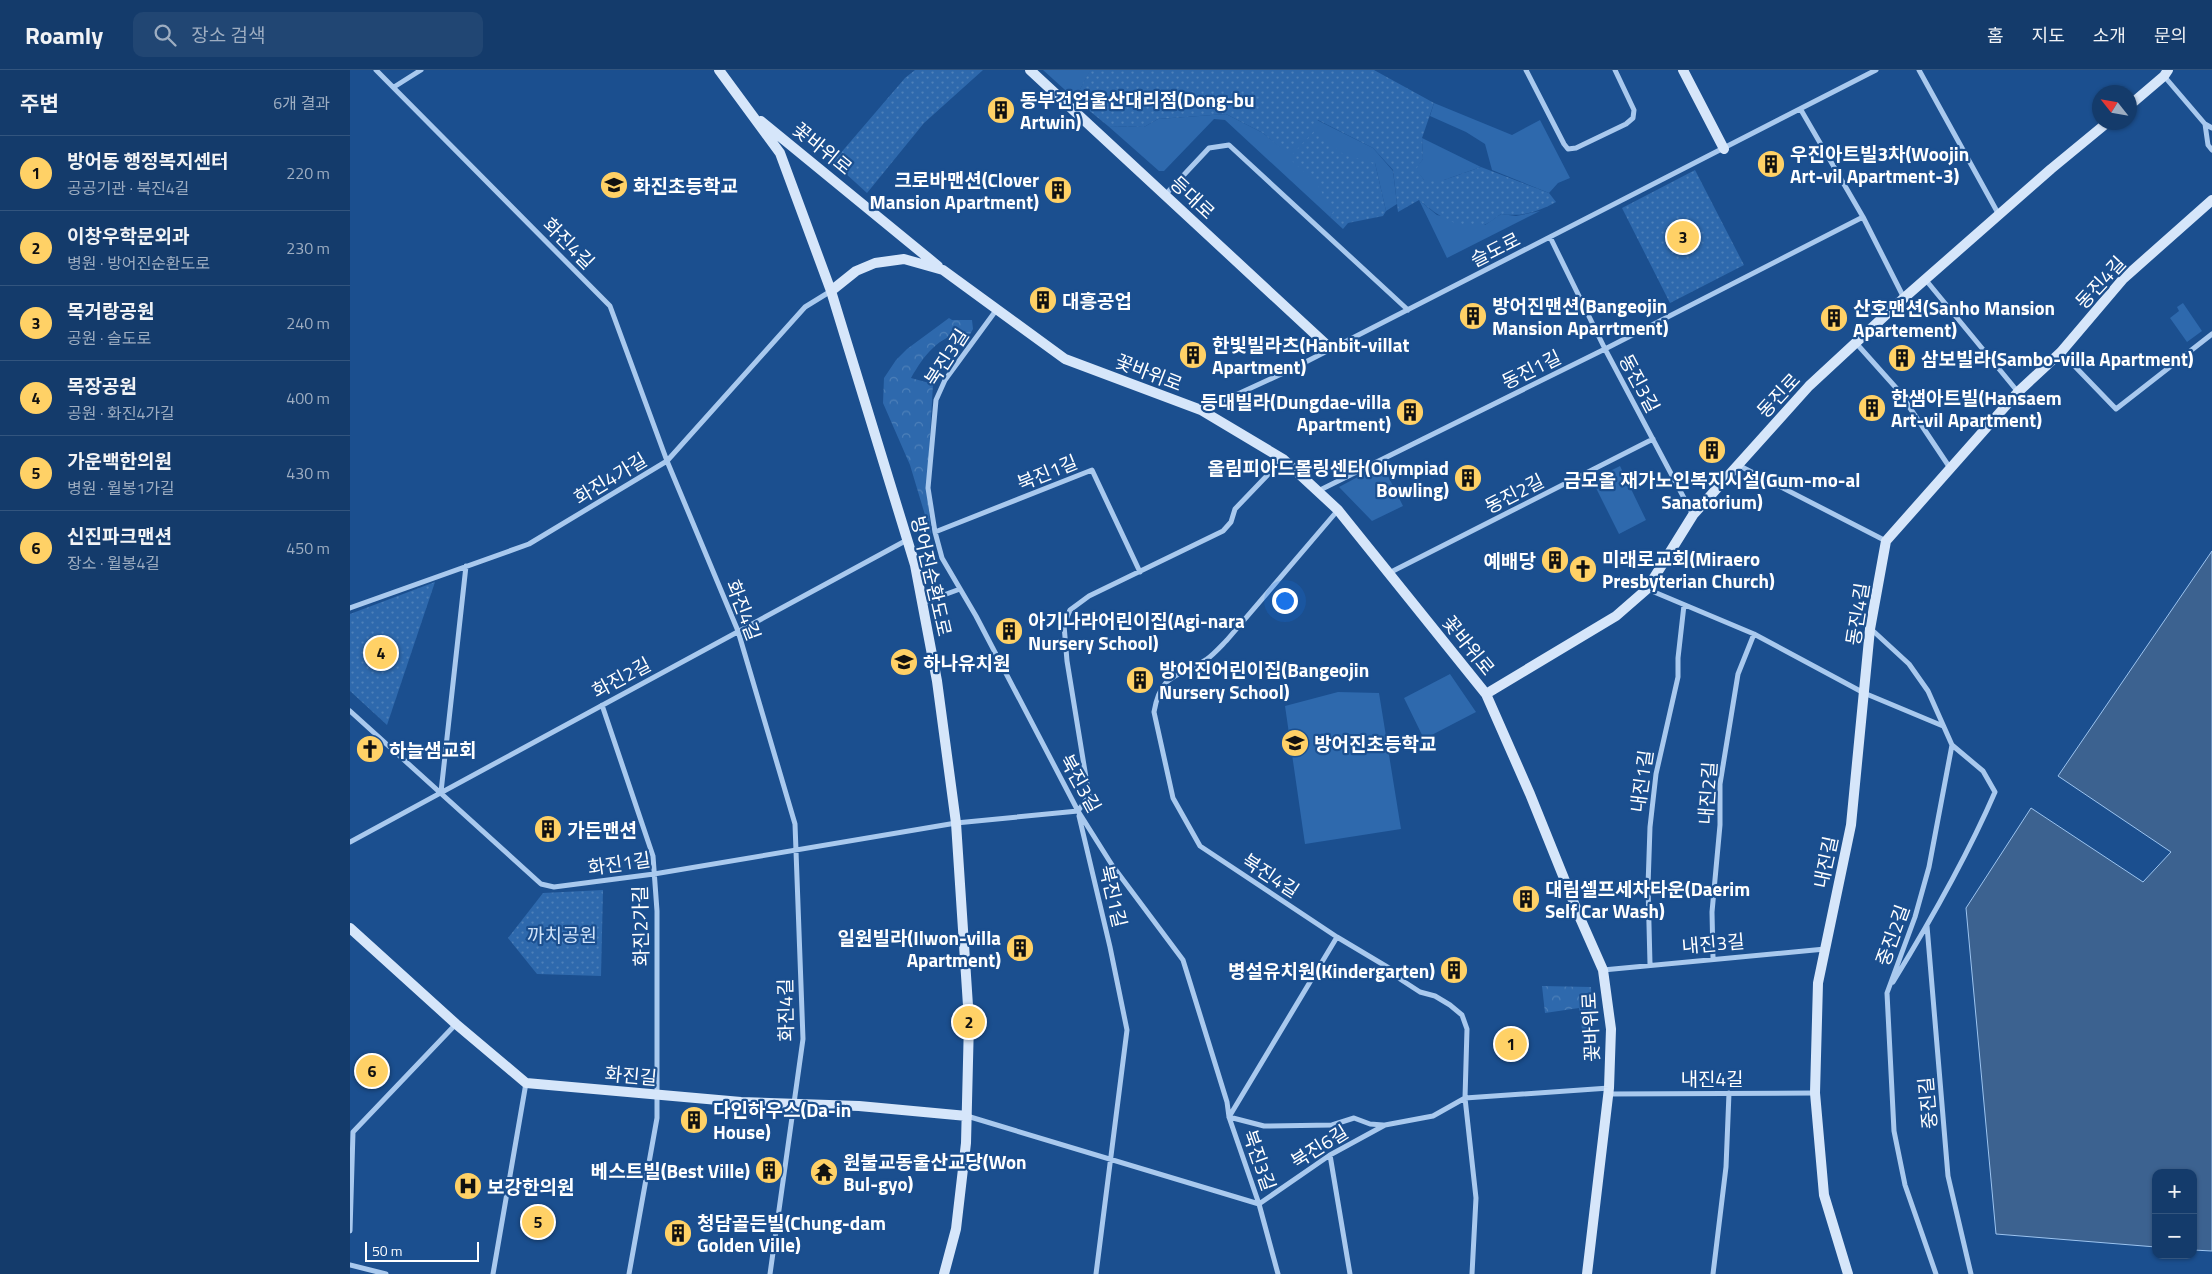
<!DOCTYPE html>
<html lang="ko">
<meta charset="utf-8">
<style>
:root{--surface:#143b6b;--page:#214673;--text:#f1f3f6;--muted:#9dadc1;--line:#33557e;--accent:#ffd166}
body{margin:0;font-family:"Titillium Web","Noto Sans KR",sans-serif;background:var(--page);color:var(--text)}
.controls{position:absolute;right:15px;bottom:15px;display:grid;overflow:hidden;border-radius:10px;box-shadow:0 1px 4px #0004}
.controls button{width:45px;height:45px;display:grid;place-items:center;padding:0;border:0;border-bottom:1px solid var(--line);background:var(--surface);color:var(--text);font:25px sans-serif}
.compass{position:absolute;left:1742px;top:15px;width:45px;height:45px;border-radius:50%;background:var(--surface);box-shadow:0 1px 4px #0004;rotate:301deg}
.scale{position:absolute;left:15px;bottom:12px;width:114px;box-sizing:border-box;padding-left:5px;border:2px solid #fff;border-top:0;font-size:14px;line-height:18px;white-space:nowrap;color:#fff;-webkit-text-stroke:4px #1b4f8f;paint-order:stroke}
.you{position:absolute;left:934px;top:530px;width:18px;height:18px;margin:-12px;border:4px solid #fff;border-radius:50%;background:#1a73e8;box-shadow:0 0 0 8px #1a73e833}
.badge{display:grid;place-items:center;width:32px;height:32px;border-radius:50%;background:var(--accent);color:#111;font-size:16px;font-weight:700}
.pin{position:absolute;translate:-50% -50%;border:2px solid #fff;box-shadow:0 1px 5px #0006}
.list{margin:0;padding:0;list-style:none}
h2{display:flex;justify-content:space-between;align-items:center;height:65px;margin:0;padding:0 20px;font-size:21px}
h2 small{font-size:16px;font-weight:400;color:var(--muted)}
.list li{display:grid;grid-template-columns:32px 1fr auto;gap:15px;align-items:center;box-sizing:border-box;height:75px;padding:0 20px;border-top:1px solid var(--line)}
.list b{display:block;font-size:19px;white-space:nowrap}
.list p{margin:0;font-size:16px;white-space:nowrap;color:var(--muted)}
.list em{font-size:16px;font-style:normal;color:var(--muted)}
.icon{flex:none;width:28px;height:28px;fill:none;stroke:currentColor;stroke-width:2;stroke-linecap:round;stroke-linejoin:round}
.map{position:relative;flex:none;width:1862px;height:1204px;overflow:hidden}
header{display:flex;align-items:center;gap:30px;box-sizing:border-box;height:70px;padding:0 25px;background:var(--surface);border-bottom:1px solid var(--line)}
header strong{font-size:24px}
nav{display:flex;gap:28px;margin-inline-start:auto;font-size:18px}
.search{width:350px;height:45px;background:var(--page);display:flex;align-items:center;gap:12px;box-sizing:border-box;padding:0 18px;border-radius:10px;color:var(--muted);font-size:19px}
main{display:flex}
aside{flex:1;background:var(--surface)}
.map>svg:first-child{display:block}
</style>
<header>
<strong>Roamly</strong>
<div class="search"><svg class="icon" aria-label="search" viewBox="0 0 24 24"><circle cx="10" cy="10" r="6"/><path d="M15 15l6 6"/></svg>장소 검색</div>
<nav><a>홈</a><a>지도</a><a>소개</a><a>문의</a></nav>
</header>
<main>
<aside>
<h2>주변<small>6개 결과</small></h2>
<ul class="list">
<li><span class="badge">1</span><div><b>방어동 행정복지센터</b><p>공공기관 · 북진4길</p></div><em>220 m</em></li>
<li><span class="badge">2</span><div><b>이창우학문외과</b><p>병원 · 방어진순환도로</p></div><em>230 m</em></li>
<li><span class="badge">3</span><div><b>목거랑공원</b><p>공원 · 슬도로</p></div><em>240 m</em></li>
<li><span class="badge">4</span><div><b>목장공원</b><p>공원 · 화진4가길</p></div><em>400 m</em></li>
<li><span class="badge">5</span><div><b>가운백한의원</b><p>병원 · 월봉1가길</p></div><em>430 m</em></li>
<li><span class="badge">6</span><div><b>신진파크맨션</b><p>장소 · 월봉4길</p></div><em>450 m</em></li>
</ul>
</aside>
<div class="map">
<svg width="1862" height="1204" viewBox="0 0 1862 1204">
<defs>
<pattern id="forest-crowns" width="20" height="18" patternUnits="userSpaceOnUse" patternTransform="scale(1.25)"><rect width="20" height="18" fill="#2e69ad"/><path d="M2 6a3 3 0 1 1 6 0M12 15a3 3 0 1 1 6 0" fill="none" stroke="#4d80b9"/></pattern>
<pattern id="park-dots" width="8" height="8" patternUnits="userSpaceOnUse" patternTransform="scale(1.25)"><rect width="8" height="8" fill="#2e69ad"/><path d="M2 2h.1M6 6h.1" fill="none" stroke="#4d80b9" stroke-width="1.8" stroke-linecap="round"/></pattern>
</defs>
<rect width="100%" height="100%" fill="#1b4f8f"/>
<path fill="#2e69ad" d="M693 0H740V1L725 29Z
M1084 33 1162 65 1190 50 1220 108 1208 113 1199 123 1142 100 1135 74 1116 62 1080 46Z
M876 44 913 63 938 83 967 50 1023 78 1043 101 1047 134 1036 141 1025 93 980 147 875 50 864 49 814 101H809L758 56 794 57 808 49Z
M1072 68 1131 97 1094 110H1074L1065 99 1073 89Z
M1069 130 1087 145 1135 155 1151 144 1166 146 1190 141 1097 188Z
M1833 233 1852 261 1837 272 1820 248 1829 241 1827 237Z
M1032 394 1053 436 1022 451 989 417Z
M1270 396 1296 450 1269 464 1242 410Z
M1100 604 1126 642 1074 669 1054 628Z
M988 622 1029 623 1051 759 955 774 935 636Z"/>
<path fill="url(#forest-crowns)" d="M599 248 602 250H622L623 259 618 268 615 261C587 268 575 284 561 308L583 314 577 418 581 465 560 395 533 333 534 308 546 290 557 279Z
M1192 916 1241 917 1244 972 1238 973V960H1232L1229 938 1195 943Z"/>
<path fill="url(#park-dots)" d="M565 0H633L574 53 517 123 483 92 555 8Z
M740 0H1024L1084 33 1072 68 1073 89 1066 99 1074 110H1094L1131 97 1199 123 1206 132C1188 142 1172 147 1151 144 1146 147 1140 153 1134 155 1108 160 1088 146 1069 130L1048 142 1043 100 1023 78 968 50 938 84 913 63 876 44 808 49 794 57 758 56 725 29Z
M965 60 994 85 1025 93 1036 141 1033 146 998 153 993 159 980 147 983 142 967 114 939 88Z
M1345 100 1394 195 1320 233 1272 138Z
M85 512 37 655 0 621V544Z
M253 820 251 906 187 904 158 868 193 823Z"/>
<path fill="#3c6290" stroke="#9cc4f0" d="M1862 481V1181L1843 1180V1103H1806V1177L1646 1164 1616 838 1681 738 1793 812 1821 782 1708 706Z"/>
<g fill="none" stroke-linecap="round" stroke-linejoin="round">
<path stroke="#a9c9ee" stroke-width="5" d="M26 0 260 236 317 391 388 561 445 754 453 969 420 1204
M1176 0 1214 74 1218 79 1226 78 1276 54 1283 48 1284 40 1265 0
M1569 0 1649 145
M1814 6 1855 54 1858 75 1862 80
M44 17 71 0
M1451 40 1513 147 1554 228
M1855 54 1862 58
M815 125 859 78 879 75 1058 240
M1200 167 1255 279 1343 445
M1575 209 1668 322
M647 239 595 310 586 330 578 418 585 462 592 488 626 546 728 741 762 795 833 890 877 1032 879 1047 909 1134 928 1204
M1506 273 1548 320 1600 398
M1711 282 1766 339 1862 264
M853 340 940 300 1526 0
M1388 395 1536 471
M968 421 1255 279 1513 147
M988 440 877 570C871 576 864 584 857 589 829 608 811 601 804 642L823 728 850 776 987 867 1044 901 1050 909 1070 922 1085 926 1100 935 1112 945 1117 959 1115 1028 1126 1128 1122 1204
M585 462 742 400 790 502
M1039 503 1303 369
M1297 519 1404 564 1514 623 1593 656
M572 533 610 519
M0 538 179 474 317 391 455 237 481 221
M1521 559 1559 594 1578 621 1602 675 1579 797 1565 847 1537 923 1544 1061 1555 1115 1586 1204
M252 635 303 786 307 841V1048L279 1204
M0 641 191 814 204 817 304 804 606 753 728 741
M91 722 116 496
M728 741 739 726 717 591 714 555 720 540 739 526 873 461 881 452 885 439 933 389
M729 746 760 877 777 960 746 1204
M0 772 557 470
M1577 856 1598 1106 1621 1204
M987 867 879 1047 914 1056 982 1055 1004 1048 1020 1054 1033 1055
M1363 888 1362 842 1370 755V714L1388 604 1404 564
M1300 894 1298 816 1300 757 1306 704 1328 607V588L1334 535
M1253 900 1475 879
M1543 912C1581 850 1616 789 1645 722L1633 701 1602 675
M1259 1024 1465 1023
M617 1046 909 1134 980 1085 1035 1055 1083 1046 1115 1028 1259 1018
M980 1085 1000 1204
M0 1161 3 1062 106 954
M0 1195 36 1204
M143 1204 176 1013
M1363 1204 1376 1097 1379 1023"/>
<path stroke="#d6e6fa" stroke-width="10" d="M369 0 430 83 481 221 565 495 587 611 606 753 619 951 616 1073 606 1159 594 1204
M680 0 981 279
M1333 0 1374 79
M1780 35 1814 6 1818 0
M411 51 588 196
M481 221 506 201 525 193 554 189 593 200 715 289 851 340 933 389 988 440 1136 624 1180 724 1230 848 1253 900 1261 959 1259 1018 1237 1204
M1136 624 1266 546 1297 519 1343 445 1459 316 1554 228 1701 99 1758 52
M0 858 106 954 176 1013 391 1032 509 1036 617 1046
M1498 1204 1474 1125 1465 1023 1468 913 1501 755 1520 559 1536 471 1668 322 1711 282 1773 209 1862 130"/>
</g>
<defs>
<symbol id="building-disc" viewBox="-11 -11 22 22"><circle r="9.5" fill="#ffd166" stroke="#1b4f8f"/><path d="M-4-6H4V6H1V3H-1V6H-4ZM-2.5-4.3h1.7v1.8h-1.7ZM.8-4.3h1.7v1.8H.8ZM-2.5-1h1.7V.8h-1.7ZM.8-1h1.7V.8H.8Z" fill="#111"/></symbol>
<symbol id="school-disc" viewBox="-11 -11 22 22"><circle r="9.5" fill="#ffd166" stroke="#1b4f8f"/><path d="M0-5L7-2L0 1L-7-2ZM-4 1L0 2.5L4 1V4Q0 6-4 4Z" fill="#111"/></symbol>
<symbol id="church-disc" viewBox="-11 -11 22 22"><circle r="9.5" fill="#ffd166" stroke="#1b4f8f"/><path d="M-1.2-6h2.4v3.5h3.3v2.4h-3.3V6h-2.4V-.1h-3.3v-2.4h3.3Z" fill="#111"/></symbol>
<symbol id="temple-disc" viewBox="-11 -11 22 22"><circle r="9.5" fill="#ffd166" stroke="#1b4f8f"/><path d="M0-6L5-2H3V0L6.5 2.5H4V6H1.5V3h-3V6H-4V2.5H-6.5L-3 0V-2H-5Z" fill="#111"/></symbol>
<symbol id="hospital-disc" viewBox="-11 -11 22 22"><circle r="9.5" fill="#ffd166" stroke="#1b4f8f"/><path d="M-5-5h3v3.5h4V-5h3V5h-3V1.5h-4V5h-3Z" fill="#111"/></symbol>
</defs>
<g fill-rule="evenodd">
<use href="#building-disc" x="635" y="24" width="32" height="32"/>
<use href="#building-disc" x="1405" y="78" width="32" height="32"/>
<use href="#school-disc" x="248" y="99" width="32" height="32"/>
<use href="#building-disc" x="692" y="104" width="32" height="32"/>
<use href="#building-disc" x="677" y="214" width="32" height="32"/>
<use href="#building-disc" x="1107" y="230" width="32" height="32"/>
<use href="#building-disc" x="1468" y="232" width="32" height="32"/>
<use href="#building-disc" x="827" y="269" width="32" height="32"/>
<use href="#building-disc" x="1536" y="272" width="32" height="32"/>
<use href="#building-disc" x="1506" y="322" width="32" height="32"/>
<use href="#building-disc" x="1044" y="326" width="32" height="32"/>
<use href="#building-disc" x="1346" y="364" width="32" height="32"/>
<use href="#building-disc" x="1102" y="392" width="32" height="32"/>
<use href="#building-disc" x="1189" y="474" width="32" height="32"/>
<use href="#church-disc" x="1217" y="483" width="32" height="32"/>
<use href="#building-disc" x="643" y="545" width="32" height="32"/>
<use href="#school-disc" x="538" y="576" width="32" height="32"/>
<use href="#building-disc" x="774" y="594" width="32" height="32"/>
<use href="#school-disc" x="929" y="657" width="32" height="32"/>
<use href="#church-disc" x="4" y="663" width="32" height="32"/>
<use href="#building-disc" x="182" y="743" width="32" height="32"/>
<use href="#building-disc" x="1160" y="813" width="32" height="32"/>
<use href="#building-disc" x="654" y="862" width="32" height="32"/>
<use href="#building-disc" x="1088" y="884" width="32" height="32"/>
<use href="#building-disc" x="328" y="1034" width="32" height="32"/>
<use href="#building-disc" x="403" y="1084" width="32" height="32"/>
<use href="#temple-disc" x="458" y="1086" width="32" height="32"/>
<use href="#hospital-disc" x="102" y="1100" width="32" height="32"/>
<use href="#building-disc" x="312" y="1147" width="32" height="32"/>
</g>
<g text-anchor="middle" dominant-baseline="central" stroke-width="4.5" stroke-linejoin="round" paint-order="stroke">
<g font-size="19" font-weight="bold" fill="#fff" stroke="#1b4f8f" text-anchor="start">
<text x="670" y="29">동부건업울산대리점(Dong-bu<tspan x="670" dy="22">Artwin)</tspan></text>
<text x="1440" y="83">우진아트빌3차(Woojin<tspan x="1440" dy="22">Art-vil Apartment-3)</tspan></text>
<text x="689" y="109" text-anchor="end">크로바맨션(Clover<tspan x="689" dy="22">Mansion Apartment)</tspan></text>
<text x="283" y="115">화진초등학교</text>
<text x="712" y="230">대흥공업</text>
<text x="1142" y="235">방어진맨션(Bangeojin<tspan x="1142" dy="22">Mansion Aparrtment)</tspan></text>
<text x="1503" y="237">산호맨션(Sanho Mansion<tspan x="1503" dy="22">Apartement)</tspan></text>
<text x="862" y="274">한빛빌라츠(Hanbit-villat<tspan x="862" dy="22">Apartment)</tspan></text>
<text x="1571" y="288">삼보빌라(Sambo-villa Apartment)</text>
<text x="1541" y="327">한샘아트빌(Hansaem<tspan x="1541" dy="22">Art-vil Apartment)</tspan></text>
<text x="1041" y="331" text-anchor="end">등대빌라(Dungdae-villa<tspan x="1041" dy="22">Apartment)</tspan></text>
<text x="1099" y="397" text-anchor="end">올림피아드볼링센타(Olympiad<tspan x="1099" dy="22">Bowling)</tspan></text>
<text x="1362" y="409" text-anchor="middle">금모올 재가노인복지시설(Gum-mo-al<tspan x="1362" dy="22">Sanatorium)</tspan></text>
<text x="1252" y="488">미래로교회(Miraero<tspan x="1252" dy="22">Presbyterian Church)</tspan></text>
<text x="1186" y="490" text-anchor="end">예배당</text>
<text x="678" y="550">아기나라어린이집(Agi-nara<tspan x="678" dy="22">Nursery School)</tspan></text>
<text x="573" y="592">하나유치원</text>
<text x="809" y="599">방어진어린이집(Bangeojin<tspan x="809" dy="22">Nursery School)</tspan></text>
<text x="964" y="673">방어진초등학교</text>
<text x="39" y="679">하늘샘교회</text>
<text x="217" y="759">가든맨션</text>
<text x="1195" y="818">대림셀프세차타운(Daerim<tspan x="1195" dy="22">Self Car Wash)</tspan></text>
<text x="651" y="867" text-anchor="end">일원빌라(Ilwon-villa<tspan x="651" dy="22">Apartment)</tspan></text>
<text x="1085" y="900" text-anchor="end">병설유치원(Kindergarten)</text>
<text x="363" y="1039">다인하우스(Da-in<tspan x="363" dy="22">House)</tspan></text>
<text x="493" y="1091">원불교동울산교당(Won<tspan x="493" dy="22">Bul-gyo)</tspan></text>
<text x="400" y="1100" text-anchor="end">베스트빌(Best Ville)</text>
<text x="137" y="1116">보강한의원</text>
<text x="347" y="1152">청담골든빌(Chung-dam<tspan x="347" dy="22">Golden Ville)</tspan></text>
</g>
<g font-size="19" fill="#fff" stroke="#1b4f8f">
<text transform="translate(473 78) rotate(39)">꽃바위로</text>
<text transform="translate(843 127) rotate(43)">등대로</text>
<text transform="translate(219 173) rotate(45)">화진4길</text>
<text transform="translate(1145 179) rotate(-27)">슬도로</text>
<text transform="translate(1750 212) rotate(-47)">동진4길</text>
<text transform="translate(596 287) rotate(-57)">북진3길</text>
<text transform="translate(1181 299) rotate(-26)">동진1길</text>
<text transform="translate(799 302) rotate(21)">꽃바위로</text>
<text transform="translate(1290 313) rotate(62)">동진3길</text>
<text transform="translate(1428 325) rotate(-47)">동진로</text>
<text transform="translate(697 402) rotate(-22)">북진1길</text>
<text transform="translate(260 408) rotate(-31)">화진4가길</text>
<text transform="translate(1164 423) rotate(-27)">동진2길</text>
<text transform="translate(582 506) rotate(77)">방어진순환도로</text>
<text transform="translate(394 540) rotate(69)">화진4길</text>
<text transform="translate(1507 544) rotate(-81)">동진4길</text>
<text transform="translate(1119 575) rotate(51)">꽃바위로</text>
<text transform="translate(271 607) rotate(-28)">화진2길</text>
<text transform="translate(1291 711) rotate(-82)">내진1길</text>
<text transform="translate(731 713) rotate(61)">북진3길</text>
<text transform="translate(1357 723) rotate(-86)">내진2길</text>
<text transform="translate(1475 792) rotate(-78)">내진길</text>
<text transform="translate(269 793) rotate(-8)">화진1길</text>
<text transform="translate(921 805) rotate(33)">북진4길</text>
<text transform="translate(764 826) rotate(77)">북진1길</text>
<text transform="translate(290 856) rotate(-91)">화진2가길</text>
<text transform="translate(1542 865) rotate(-70)">중진2길</text>
<text transform="translate(1363 873) rotate(-5)">내진3길</text>
<text transform="translate(435 940) rotate(-91)">화진4길</text>
<text transform="translate(1240 957) rotate(-93)">꽃바위로</text>
<text transform="translate(281 1005) rotate(5)">화진길</text>
<text x="1362" y="1008">내진4길</text>
<text transform="translate(1577 1033) rotate(-95)">중진길</text>
<text transform="translate(969 1076) rotate(-32)">북진6길</text>
<text transform="translate(910 1090) rotate(71)">북진3길</text>
</g>
<g font-size="19" fill="#cfe3fa" stroke="#1b4f8f">
<text x="212" y="864">까치공원</text>
</g>
</g>
</svg>
<div class="controls">
<button>+</button>
<button>−</button>
</div>
<svg class="compass" viewBox="-18 -18 36 36"><path d="M0-13l5 13h-10z" fill="#e53935"/><path d="M0 13l5-13h-10z" fill="#9dadc1"/></svg>
<div class="scale">50 m</div>
<div class="you"></div>
<div class="pin badge" style="left:1161px;top:974px">1</div>
<div class="pin badge" style="left:619px;top:952px">2</div>
<div class="pin badge" style="left:1333px;top:167px">3</div>
<div class="pin badge" style="left:31px;top:583px">4</div>
<div class="pin badge" style="left:188px;top:1152px">5</div>
<div class="pin badge" style="left:22px;top:1001px">6</div>
</div>
</main>
